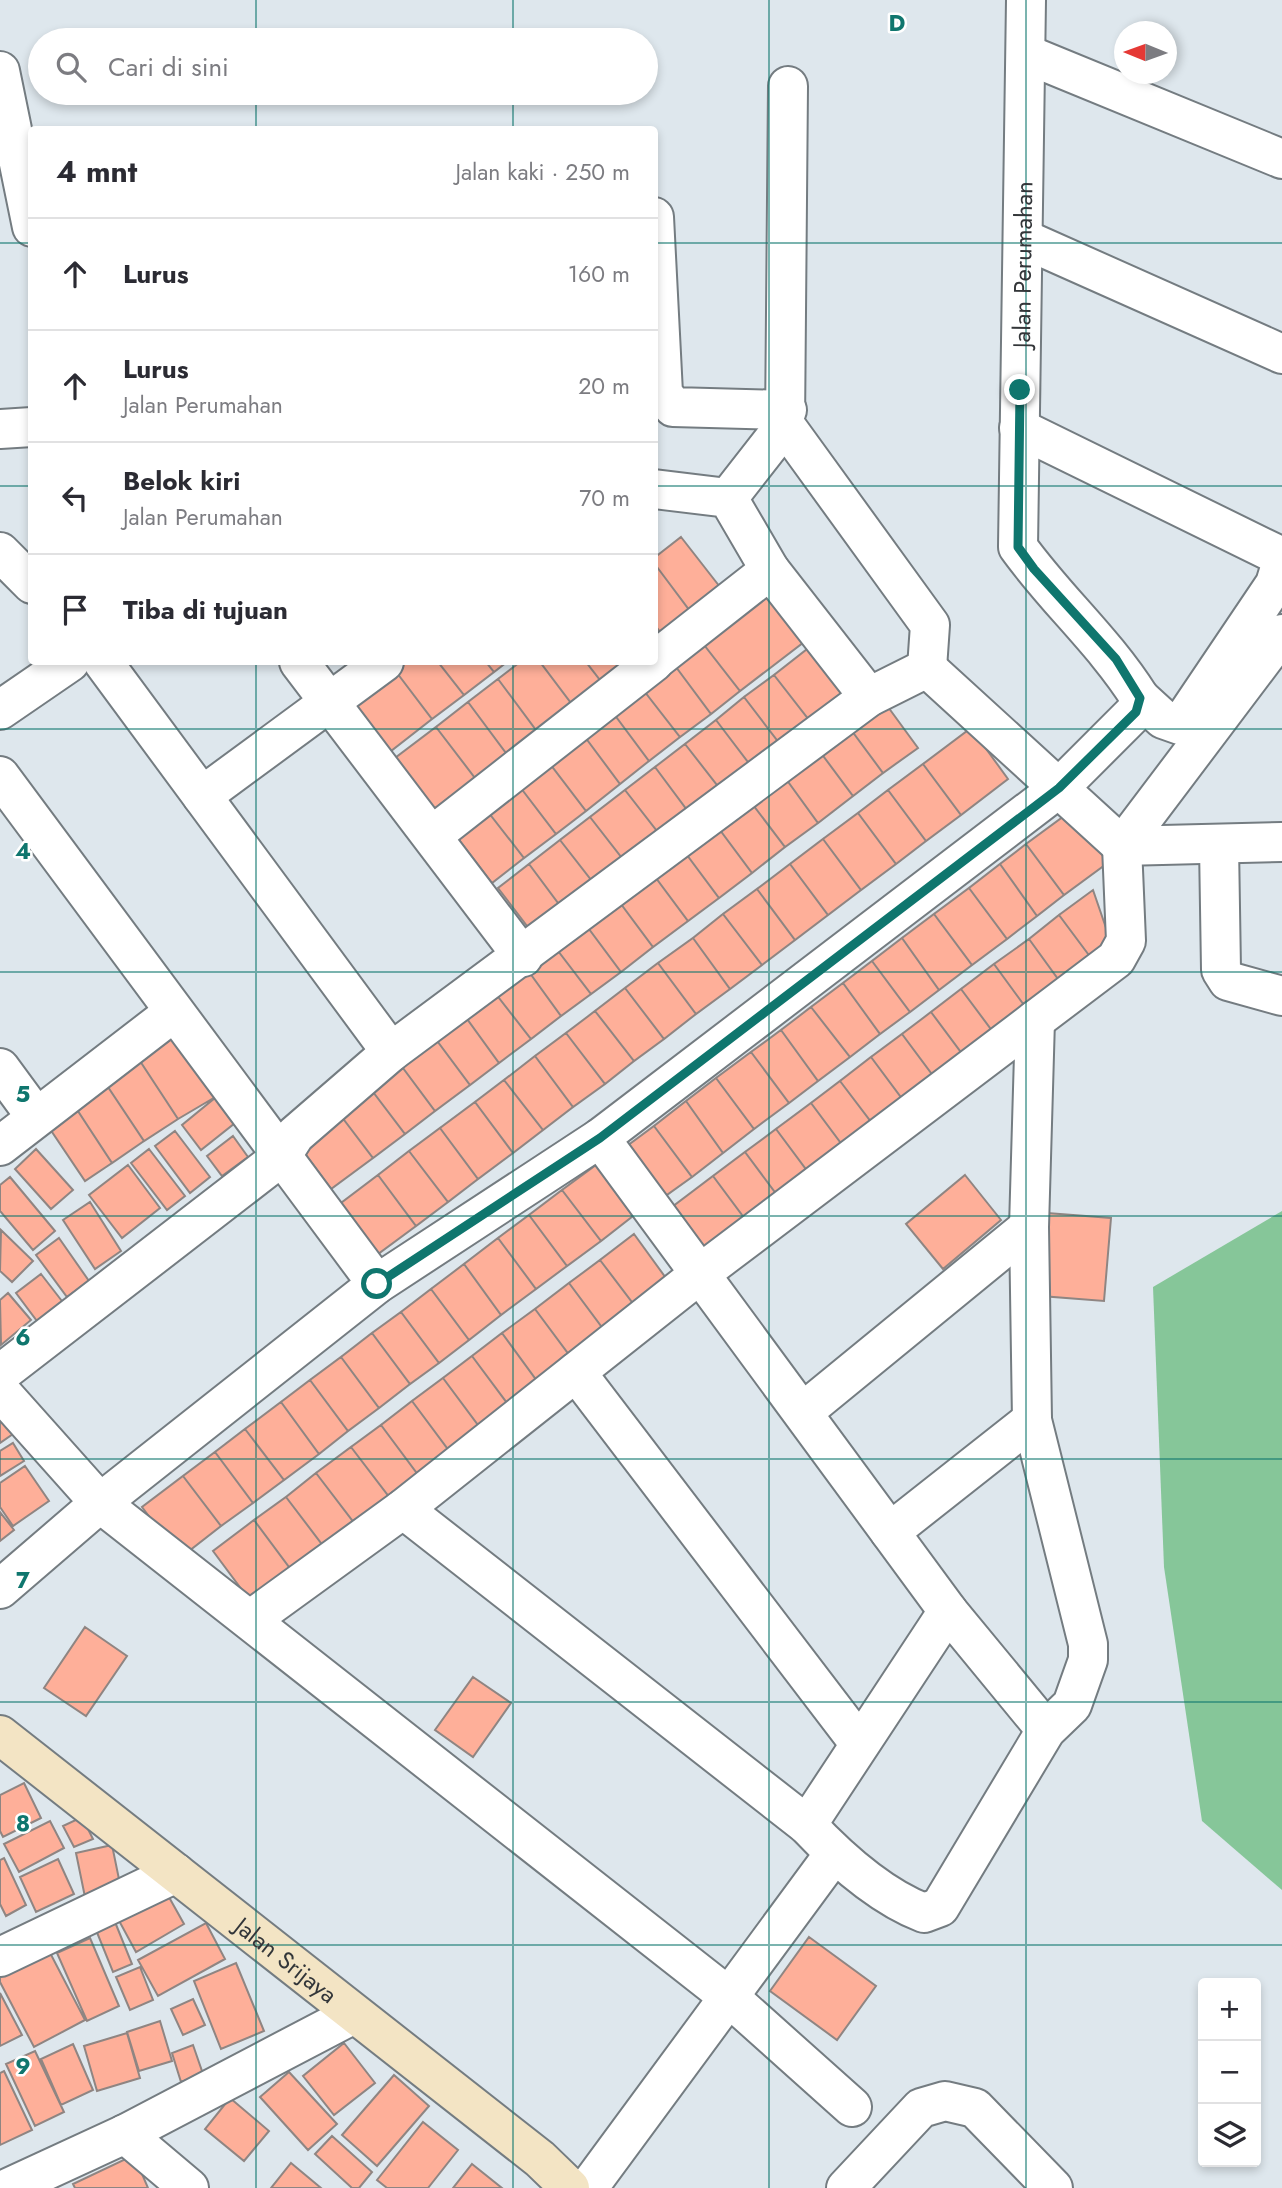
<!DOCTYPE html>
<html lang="id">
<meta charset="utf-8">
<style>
:root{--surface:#fff;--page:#f2f2f3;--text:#2b2b33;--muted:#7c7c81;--line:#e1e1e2}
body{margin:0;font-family:Jost,sans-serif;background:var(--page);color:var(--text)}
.controls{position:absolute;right:21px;bottom:21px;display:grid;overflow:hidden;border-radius:7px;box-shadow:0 4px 10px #0003}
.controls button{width:63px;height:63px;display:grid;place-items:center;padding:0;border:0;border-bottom:2px solid var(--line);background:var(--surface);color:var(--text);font:35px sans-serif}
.compass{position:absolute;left:1114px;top:21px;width:63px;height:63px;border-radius:50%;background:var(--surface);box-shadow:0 4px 10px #0003;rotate:271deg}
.stop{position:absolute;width:21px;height:21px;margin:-16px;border:5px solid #0f766e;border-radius:50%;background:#fff}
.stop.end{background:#0f766e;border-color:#fff;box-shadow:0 2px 7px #0008}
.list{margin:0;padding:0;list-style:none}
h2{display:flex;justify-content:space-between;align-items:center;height:91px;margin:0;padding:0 28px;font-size:30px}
h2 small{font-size:23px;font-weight:400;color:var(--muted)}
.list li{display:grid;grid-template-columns:46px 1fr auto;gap:21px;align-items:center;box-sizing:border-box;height:112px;padding:0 28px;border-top:2px solid var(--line)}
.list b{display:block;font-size:26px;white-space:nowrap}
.list p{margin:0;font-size:23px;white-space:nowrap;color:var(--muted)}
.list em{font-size:23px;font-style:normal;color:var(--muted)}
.icon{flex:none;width:38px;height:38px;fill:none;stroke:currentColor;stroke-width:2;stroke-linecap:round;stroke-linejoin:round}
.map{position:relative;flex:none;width:1282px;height:2188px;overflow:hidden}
.search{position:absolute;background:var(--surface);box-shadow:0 4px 10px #0003;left:28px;top:28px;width:630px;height:77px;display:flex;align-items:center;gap:18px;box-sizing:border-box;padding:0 24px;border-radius:38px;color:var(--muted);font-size:26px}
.panel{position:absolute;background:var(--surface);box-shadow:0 4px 10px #0003;left:28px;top:126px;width:630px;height:539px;border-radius:7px}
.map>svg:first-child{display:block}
</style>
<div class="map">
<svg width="1282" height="2188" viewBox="0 0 1282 2188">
<rect width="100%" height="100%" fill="#dee7ed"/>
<path fill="#86c699" d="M1282 1211V1890L1202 1821 1164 1567 1153 1287Z"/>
<path fill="#feaf99" stroke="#8f8582" stroke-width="2" d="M681 537 720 587 690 611 654 563V558Z
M654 563 690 611 661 633 654 624Z
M765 592 804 642 740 691 701 641Z
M701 641 740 691 711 714 673 663Z
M811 646 850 697 813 725 774 675Z
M403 662H438L464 695 432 719 394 669Z
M438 662H486L494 672 464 695Z
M486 662H507L494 672Z
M520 662H540L571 703 536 730 498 679Z
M540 662H586L600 680 571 703Z
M586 662H624L600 680Z
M673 663 711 714 680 737 641 687Z
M394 669 432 719 391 751 353 701Z
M774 675 813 725 783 748 744 697Z
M498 679 536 730 506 753 468 702Z
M641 687 680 737 649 761 611 710Z
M880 696 918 748 883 773 846 723Z
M744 697 783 748 754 770 716 720Z
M468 702 506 753 475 778 436 727Z
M611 710 649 761 620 784 582 733Z
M716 720 754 770 724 794 685 744Z
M846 723 883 773 853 796 815 745Z
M436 727 475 778 434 809 395 758Z
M971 728 1008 779 961 815 923 764Z
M582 733 620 784 586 811 547 760Z
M685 744 724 794 693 818 655 767Z
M815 745 853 796 818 823 781 772Z
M547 760 586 811 556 834 517 783Z
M923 764 961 815 926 841 888 790Z
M655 767 693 818 664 840 625 790Z
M781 772 818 823 785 847 747 797Z
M517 783 556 834 524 858 485 808Z
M625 790 664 840 629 867 590 817Z
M888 790 926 841 896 864 858 813Z
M747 797 785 847 752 873 714 822Z
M485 808 524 858 492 883 453 832Z
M1075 808 1113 859 1064 895 1026 844Z
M858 813 896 864 861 890 823 839Z
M590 817 629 867 599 890 560 840Z
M714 822 752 873 719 898 681 847Z
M823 839 861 890 828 915 790 864Z
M560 840 599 890 567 915 529 864Z
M1026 844 1064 895 1037 916 1000 864Z
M681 847 719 898 688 921 650 870Z
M529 864 567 915 537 939 498 888Z
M790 864 828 915 795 940 757 889Z
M1000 864 1037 916 1007 939 969 888Z
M650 870 688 921 653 947 615 896Z
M969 888 1007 939 972 965 934 914Z
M757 889 795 940 762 965 723 914Z
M1093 890 1115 954 1097 966 1059 915Z
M615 896 653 947 621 972 583 921Z
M723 914 762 965 730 989 693 938Z
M934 914 972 965 939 990 902 938Z
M1059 915 1097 966 1066 990 1029 939Z
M583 921 621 972 591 994 552 943Z
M693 938 730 989 696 1014 658 963Z
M902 938 939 990 910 1012 872 961Z
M1029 939 1066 990 1032 1016 994 964Z
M552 943 591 994 561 1016 524 965Z
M872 961 910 1012 880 1034 843 983Z
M658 963 696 1014 664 1039 625 988Z
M994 964 1032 1016 999 1040 961 989Z
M524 965 561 1016 531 1039 492 989Z
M843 983 880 1034 850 1057 811 1007Z
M625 988 664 1039 634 1061 595 1011Z
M492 989 531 1039 499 1063 462 1012Z
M961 989 999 1040 969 1063 931 1012Z
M811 1007 850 1057 818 1081 781 1030Z
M595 1011 634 1061 605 1084 566 1033Z
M462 1012 499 1063 470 1085 432 1034Z
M931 1012 969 1063 940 1085 902 1034Z
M781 1030 818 1081 789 1103 751 1052Z
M566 1033 605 1084 573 1107 535 1056Z
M432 1034 470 1085 435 1111 397 1060Z
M902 1034 940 1085 909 1108 871 1057Z
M176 1036 217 1096 178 1119 140 1061Z
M751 1052 789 1103 754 1129 716 1078Z
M535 1056 573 1107 543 1130 504 1080Z
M871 1057 909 1108 878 1131 840 1081Z
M397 1060 435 1111 405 1134 367 1084Z
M140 1061 178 1119 144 1141 106 1084Z
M716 1078 754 1129 723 1153 686 1101Z
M504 1080 543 1130 513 1153 475 1102Z
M840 1081 878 1131 849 1154 811 1103Z
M106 1084 144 1141 112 1163 74 1105Z
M367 1084 405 1134 373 1158 335 1108Z
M215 1098 235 1123 201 1150 182 1125Z
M686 1101 723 1153 692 1177 654 1126Z
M475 1102 513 1153 478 1179 440 1128Z
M811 1103 849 1154 814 1180 776 1129Z
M74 1105 112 1163 85 1181 46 1123Z
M335 1108 373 1158 331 1189 294 1139Z
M654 1126 692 1177 664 1197 627 1146Z
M440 1128 478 1179 448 1202 409 1151Z
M776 1129 814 1180 783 1203 745 1152Z
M175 1131 210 1177 190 1193 155 1146Z
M233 1136 248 1157 222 1176 207 1156Z
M36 1149 73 1190 51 1209 15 1169Z
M149 1149 185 1196 167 1210 131 1163Z
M409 1151 448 1202 416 1226 378 1175Z
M745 1152 783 1203 751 1227 713 1176Z
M128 1165 160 1208 122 1238 89 1195Z
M596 1165 633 1216 601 1241 562 1190Z
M378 1175 416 1226 374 1257 337 1206Z
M965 1175 1001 1220 943 1269 906 1224Z
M713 1176 751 1227 710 1258 672 1207Z
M10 1177 55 1231 33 1250 0 1211V1185Z
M562 1190 601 1241 567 1266 529 1215Z
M90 1202 121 1251 95 1269 63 1220Z
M1047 1213 1111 1218 1104 1301 1041 1296Z
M529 1215 567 1266 536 1289 498 1238Z
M1 1230 33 1261 12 1282 0 1271Z
M634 1234 671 1285 638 1310 600 1260Z
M59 1238 89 1281 67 1297 36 1255Z
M498 1238 536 1289 501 1315 464 1264Z
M600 1260 638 1310 607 1334 569 1283Z
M464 1264 501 1315 469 1340 431 1289Z
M41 1274 65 1305 40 1325 16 1293Z
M569 1283 607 1334 573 1360 535 1309Z
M431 1289 469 1340 439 1363 401 1312Z
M8 1293 31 1320 1 1345 0 1300Z
M535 1309 573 1360 540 1385 502 1333Z
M401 1312 439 1363 410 1384 372 1333Z
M372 1333 410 1384 379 1408 341 1357Z
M502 1333 540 1385 510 1407 472 1356Z
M472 1356 510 1407 481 1429 443 1378Z
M341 1357 379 1408 348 1431 310 1380Z
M443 1378 481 1429 450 1452 412 1401Z
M310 1380 348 1431 319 1454 281 1402Z
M412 1401 450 1452 419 1476 381 1425Z
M281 1402 319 1454 284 1480 245 1429Z
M0 1415 13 1434 0 1443Z
M381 1425 419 1476 390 1498 351 1447Z
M245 1429 284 1480 253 1503 215 1452Z
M13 1443 24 1461 0 1476V1451Z
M351 1447 390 1498 355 1524 316 1473Z
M215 1452 253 1503 221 1526 183 1476Z
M25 1466 49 1501 13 1526 0 1507V1483Z
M316 1473 355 1524 324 1547 286 1497Z
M183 1476 221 1526 180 1558 142 1507Z
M286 1497 324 1547 292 1571 254 1520Z
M0 1512 14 1530 0 1541Z
M254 1520 292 1571 251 1602 213 1551Z
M85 1627 127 1656 86 1716 44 1688Z
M473 1677 511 1703 473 1757 435 1730Z
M24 1783 41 1818 3 1837 0 1831V1795Z
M82 1817 93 1839 74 1847 63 1826Z
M50 1821 64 1848 19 1872 4 1844Z
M112 1845 121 1889 85 1897 76 1853Z
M4 1858 26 1905 6 1916 0 1904V1860Z
M58 1859 74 1894 36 1912 20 1877Z
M165 1890 184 1924 136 1952 117 1917Z
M115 1922 132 1964 113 1972 96 1930Z
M206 1923 225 1959 158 1996 138 1960Z
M809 1937 876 1986 837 2040 770 1991Z
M90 1938 119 2006 87 2021 57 1953Z
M47 1947 85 2020 34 2047 0 1982V1972Z
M236 1963 264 2031 221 2049 194 1981Z
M140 1967 153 2000 130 2010 116 1977Z
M0 1993 22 2035 0 2046Z
M193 1999 205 2025 183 2035 171 2009Z
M160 2021 172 2061 139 2071 127 2032Z
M127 2033 140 2078 97 2091 84 2046Z
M344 2043 375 2083 334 2115 303 2076Z
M73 2044 93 2090 61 2105 41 2059Z
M193 2045 203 2074 181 2082 172 2053Z
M35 2051 64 2112 35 2126 6 2064Z
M4 2071 32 2130 0 2145V2073Z
M289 2072 337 2124 308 2150 260 2097Z
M394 2075 429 2106 377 2166 342 2135Z
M230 2098 269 2131 244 2161 205 2129Z
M423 2122 458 2150 428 2188H387L377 2180Z
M332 2136 372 2172 359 2188H352L315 2154Z
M134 2155 148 2188H75L73 2184Z
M291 2163 321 2188H271Z
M472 2164 502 2188H453Z"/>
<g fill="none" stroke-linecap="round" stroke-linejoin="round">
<defs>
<g id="street">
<path d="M1026 54 1282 159"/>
<path d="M0 71 32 227"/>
<path d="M654 217 663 393 673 407 787 410"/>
<path d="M1024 239 1282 354"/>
<path d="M785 425 930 625 927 668"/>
<path d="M1019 428 1282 557"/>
<path d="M0 429 32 427"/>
<path d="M654 489 728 498 770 570 869 697"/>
<path d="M728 498 785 425 788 86"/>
<path d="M0 552 32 584"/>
<path d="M654 661 770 570"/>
<path d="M103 662 391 1052"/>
<path d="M299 662 523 957"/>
<path d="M927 668 1122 846 1282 842"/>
<path d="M1140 698 1163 719 1180 725 1275 584 1282 561"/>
<path d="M0 710 70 662"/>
<path d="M0 776 377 1284"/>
<path d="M202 796 384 662"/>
<path d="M433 835 654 662"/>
<path d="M1219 845 1221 970 1228 981 1282 996"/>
<path d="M0 1068 36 1117"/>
<path d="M600 1138 948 1611 1046 1730"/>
<path d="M0 1146 174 1012"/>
<path d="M576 1372 859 1743"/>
<path d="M0 1374 281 1157 295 1135 391 1052 869 697 927 668"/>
<path d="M0 1391 100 1503 729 1997 852 2107"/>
<path d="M803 1412 1029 1227"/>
<path d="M403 1509 807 1825C839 1859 880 1896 924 1913L940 1907 1046 1730 1072 1705 1088 1660V1644L1032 1420 1029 1227 1035 1020"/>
<path d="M890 1532 1032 1420"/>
<path id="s1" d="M0 1589 100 1503 377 1284 600 1138 1059 788 1136 711 1140 698C1104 641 1057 601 1018 547L1026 0"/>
<path d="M250 1620 403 1509 701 1273 1116 959 1126 941 1122 846 1282 634"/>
<path d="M807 1825 948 1611"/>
<path d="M0 1957 176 1873"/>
<path d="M125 2134 189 2188"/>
<path d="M8 2188 125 2134 354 2014"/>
<path d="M588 2188 834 1854"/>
<path d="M846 2188 921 2108 945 2101 975 2108 1053 2188"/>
</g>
<g id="secondary">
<path id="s2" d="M0 1735 540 2159 570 2188"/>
</g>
</defs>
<use href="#street" stroke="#747c81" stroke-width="42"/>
<use href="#secondary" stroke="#747c81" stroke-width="42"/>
<use href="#street" stroke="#fff" stroke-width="38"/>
<use href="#secondary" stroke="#f3e4c4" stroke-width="38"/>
</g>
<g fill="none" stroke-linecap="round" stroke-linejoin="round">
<path stroke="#0f766e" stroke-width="9" d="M377 1284 600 1138 1059 788 1136 712 1140 698 1116 659 1034 569 1018 547 1020 390"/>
</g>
<path fill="none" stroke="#0f766e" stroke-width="2" stroke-opacity="0.55" d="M256 0V40M513 0V40M769 0V2188M1026 0V2188M256 93V130M513 93V130M0 243H32M654 243H1282M0 486H32M654 486H1282M256 662V2188M513 662V2188M0 729H1282M0 972H1282M0 1216H1282M0 1459H1282M0 1702H1282M0 1945H1282"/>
<g text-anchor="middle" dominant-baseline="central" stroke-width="5" stroke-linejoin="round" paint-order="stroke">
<g font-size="24" fill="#333639" stroke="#fff">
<text stroke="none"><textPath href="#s1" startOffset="1928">Jalan Perumahan</textPath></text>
<text stroke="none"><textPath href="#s2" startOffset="364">Jalan Srijaya</textPath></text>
</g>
</g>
<g font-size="23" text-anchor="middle" font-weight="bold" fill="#0f766e" stroke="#fff" stroke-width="5" stroke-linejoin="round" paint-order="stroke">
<text x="897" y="31">D</text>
<text x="23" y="859">4</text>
<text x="23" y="1102">5</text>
<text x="23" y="1345">6</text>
<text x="23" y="1588">7</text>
<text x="23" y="1831">8</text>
<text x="23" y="2074">9</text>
</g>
</svg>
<div class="controls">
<button>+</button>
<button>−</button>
<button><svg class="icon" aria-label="layers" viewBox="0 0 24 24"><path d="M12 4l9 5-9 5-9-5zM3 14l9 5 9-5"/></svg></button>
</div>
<svg class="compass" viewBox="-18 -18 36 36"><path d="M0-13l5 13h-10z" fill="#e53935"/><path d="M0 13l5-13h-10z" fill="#7c7c81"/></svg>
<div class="stop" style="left:377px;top:1284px"></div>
<div class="stop end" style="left:1020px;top:390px"></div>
<div class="search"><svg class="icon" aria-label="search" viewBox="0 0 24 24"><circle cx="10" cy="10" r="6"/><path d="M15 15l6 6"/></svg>Cari di sini</div>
<section class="panel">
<h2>4 mnt<small>Jalan kaki · 250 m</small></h2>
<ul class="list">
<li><svg class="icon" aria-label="ahead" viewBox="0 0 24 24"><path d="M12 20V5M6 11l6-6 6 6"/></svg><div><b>Lurus</b></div><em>160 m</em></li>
<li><svg class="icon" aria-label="ahead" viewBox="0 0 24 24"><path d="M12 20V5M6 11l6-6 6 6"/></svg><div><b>Lurus</b><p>Jalan Perumahan</p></div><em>20 m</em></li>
<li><svg class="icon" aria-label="left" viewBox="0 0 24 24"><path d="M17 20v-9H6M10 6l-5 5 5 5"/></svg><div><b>Belok kiri</b><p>Jalan Perumahan</p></div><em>70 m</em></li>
<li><svg class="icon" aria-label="arrive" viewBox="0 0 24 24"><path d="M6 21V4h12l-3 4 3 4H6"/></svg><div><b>Tiba di tujuan</b></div></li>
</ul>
</section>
</div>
